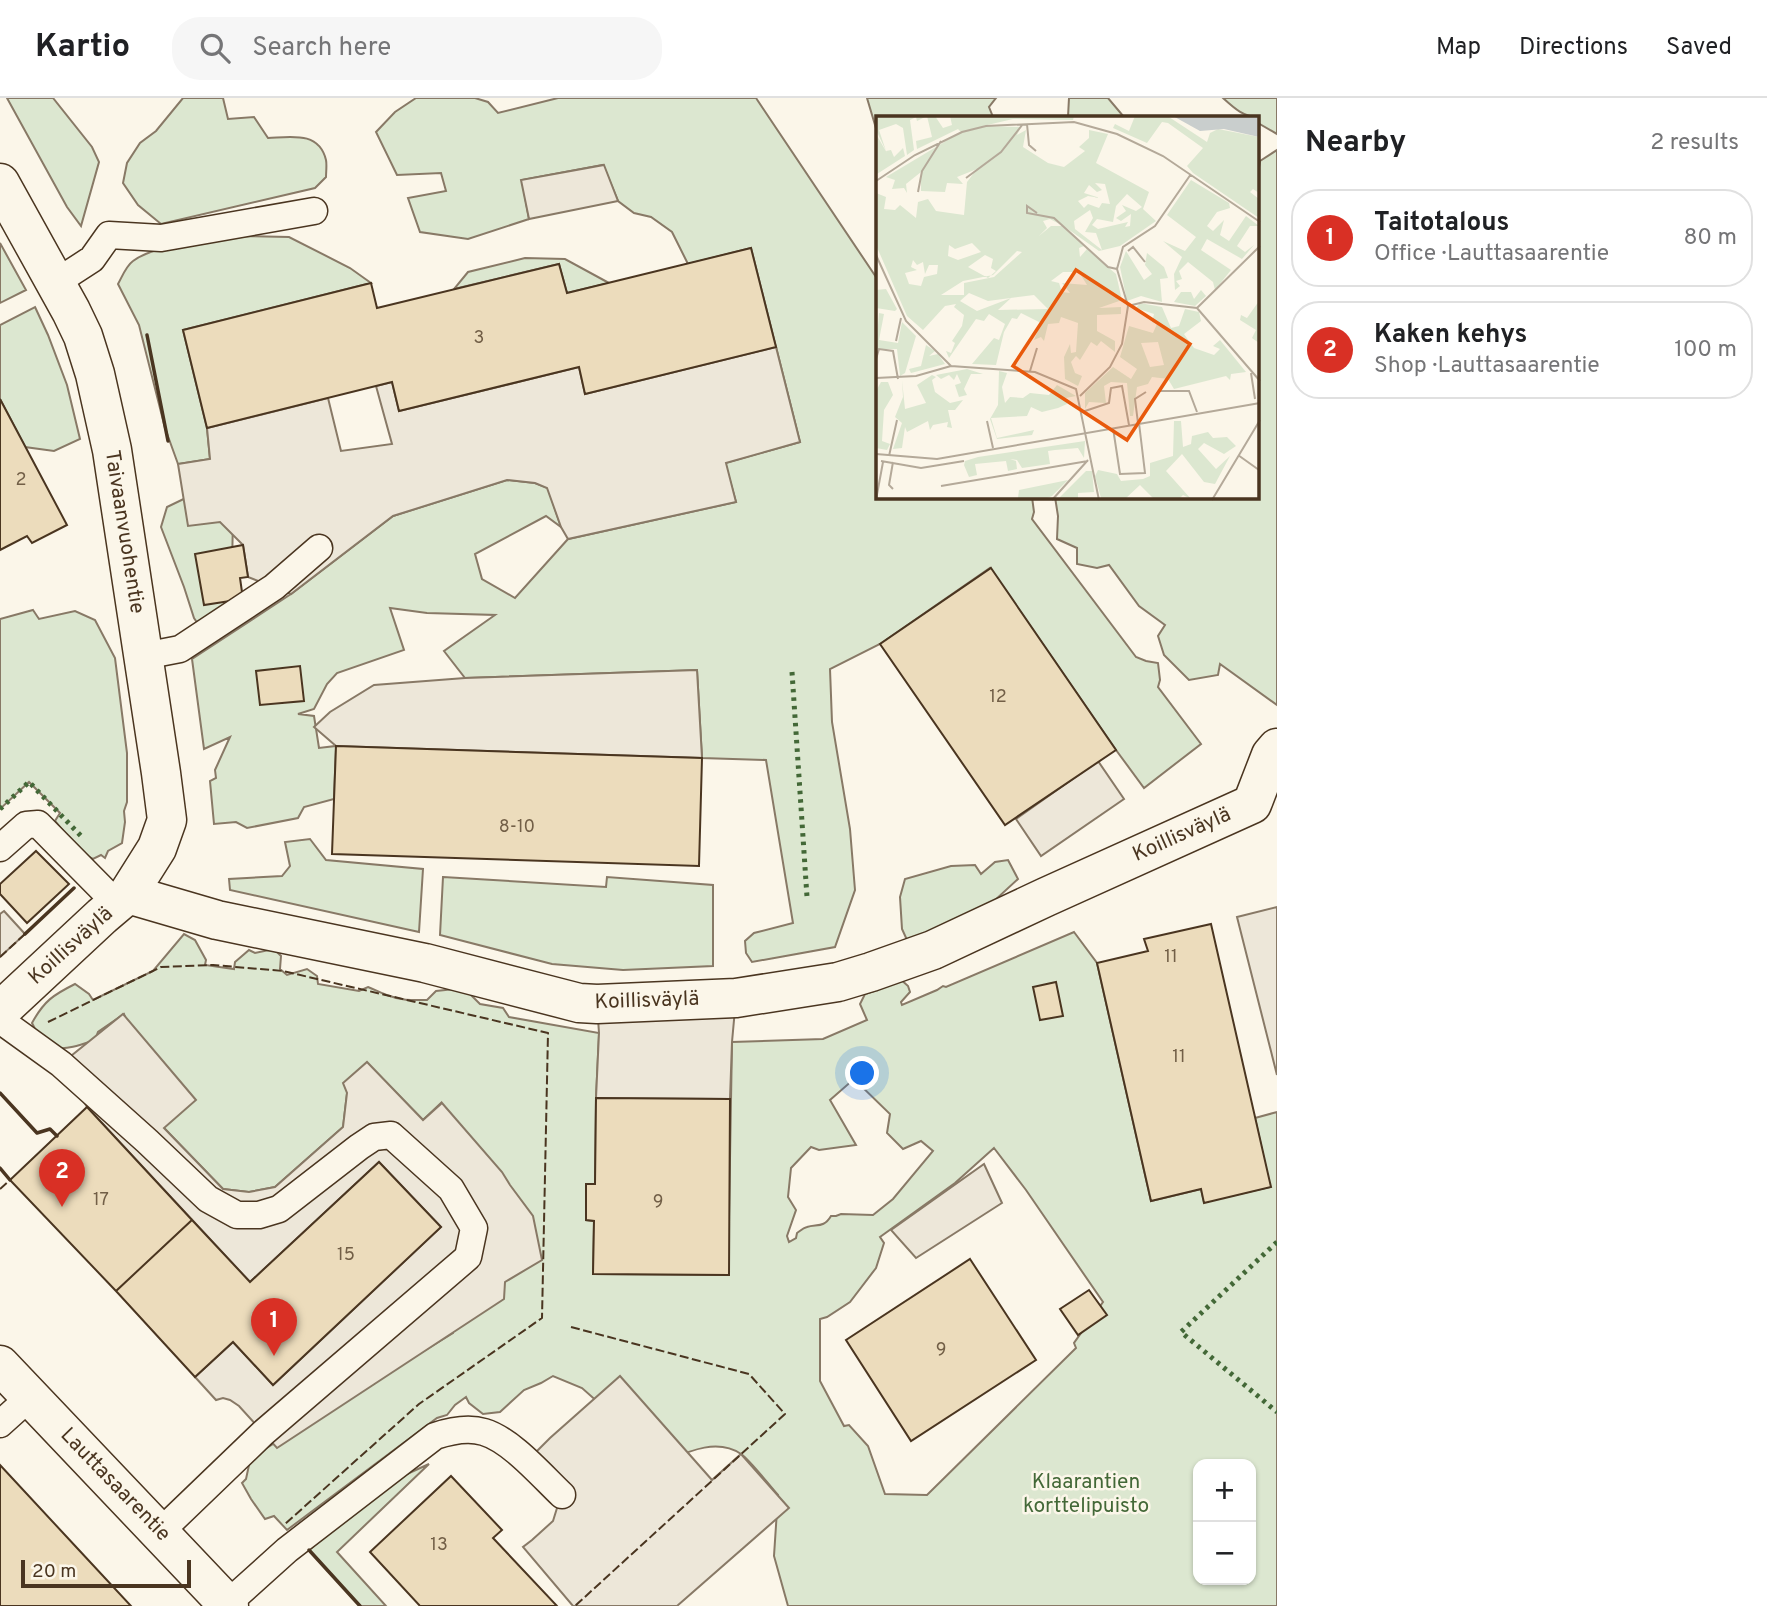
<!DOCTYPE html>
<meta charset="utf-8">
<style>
:root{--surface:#fff;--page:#f6f6f6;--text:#202124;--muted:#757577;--line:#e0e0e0;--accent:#d93025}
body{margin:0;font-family:Overpass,sans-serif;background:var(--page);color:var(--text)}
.controls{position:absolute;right:21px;bottom:21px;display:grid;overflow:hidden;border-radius:14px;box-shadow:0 2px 5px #0004}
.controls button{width:63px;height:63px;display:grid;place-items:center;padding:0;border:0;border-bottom:2px solid var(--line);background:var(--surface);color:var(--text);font:35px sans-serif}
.scale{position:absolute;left:21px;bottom:18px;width:170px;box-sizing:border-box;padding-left:7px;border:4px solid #4a3520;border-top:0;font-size:19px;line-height:24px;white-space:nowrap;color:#4a3520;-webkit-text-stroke:5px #fbf6e9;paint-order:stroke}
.you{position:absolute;left:863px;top:976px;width:24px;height:24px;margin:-18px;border:5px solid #fff;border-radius:50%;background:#1a73e8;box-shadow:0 0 0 10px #1a73e833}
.badge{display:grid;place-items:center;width:46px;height:46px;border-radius:50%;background:var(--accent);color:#fff;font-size:23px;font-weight:700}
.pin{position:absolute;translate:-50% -58px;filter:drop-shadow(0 2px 4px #0008)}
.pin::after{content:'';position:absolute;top:37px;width:24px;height:21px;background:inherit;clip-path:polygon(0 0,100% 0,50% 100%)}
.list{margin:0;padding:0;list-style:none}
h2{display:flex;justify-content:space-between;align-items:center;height:91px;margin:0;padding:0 28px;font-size:30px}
h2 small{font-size:23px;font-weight:400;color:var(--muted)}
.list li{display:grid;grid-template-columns:46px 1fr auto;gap:21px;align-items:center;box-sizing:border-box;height:98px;margin:0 14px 14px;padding:0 14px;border:2px solid var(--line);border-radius:28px}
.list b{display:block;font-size:26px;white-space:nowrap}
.list p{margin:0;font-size:23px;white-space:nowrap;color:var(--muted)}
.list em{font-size:23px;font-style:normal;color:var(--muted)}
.icon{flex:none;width:38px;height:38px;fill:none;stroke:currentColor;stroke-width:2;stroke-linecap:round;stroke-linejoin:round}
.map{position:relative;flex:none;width:1277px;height:1508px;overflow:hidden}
header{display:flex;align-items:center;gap:42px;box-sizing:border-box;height:98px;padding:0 35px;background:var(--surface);border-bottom:2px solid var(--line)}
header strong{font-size:33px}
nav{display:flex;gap:38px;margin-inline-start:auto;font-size:24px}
.search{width:490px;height:63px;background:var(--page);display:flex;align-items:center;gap:18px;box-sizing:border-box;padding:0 24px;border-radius:28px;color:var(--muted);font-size:26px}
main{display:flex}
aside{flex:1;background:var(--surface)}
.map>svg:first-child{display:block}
</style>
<header>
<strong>Kartio</strong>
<div class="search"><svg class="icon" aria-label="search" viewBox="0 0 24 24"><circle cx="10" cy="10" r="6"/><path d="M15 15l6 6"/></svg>Search here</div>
<nav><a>Map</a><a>Directions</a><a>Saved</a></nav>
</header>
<main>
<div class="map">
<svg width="1277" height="1508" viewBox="0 0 1277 1508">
<rect width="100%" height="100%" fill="#fbf6e9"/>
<path fill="#dce7d0" stroke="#887966" stroke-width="2" fill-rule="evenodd" d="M7 0H53L92 49 99 64 81 128 67 109Z
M183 0H223L228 21 254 19 268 40C291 39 319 33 326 62 327 67 326 74 326 79L315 90 161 126 138 107 123 85 127 65 140 45 156 33Z
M416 0H475L488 4 498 15 558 0H756L878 182V399H1032L1034 414 1032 421 1136 559 1146 563 1158 565 1160 582 1158 589 1201 646 1144 690 1116 652 990 470 880 546 830 571 832 624 850 731 855 792 835 849 752 864 746 855 745 843 754 835 793 825 766 662 702 660 697 572 465 580 444 553 495 517 427 515 390 510 404 552 337 575 327 586 314 611 298 616 314 618 319 650 336 648 334 701 304 709 298 720 247 730 236 724 214 726 210 683 216 680 215 672 230 639 204 651 192 561 291 496 393 418 507 382 535 385 548 390 561 429 546 418 475 456 482 481 515 500 568 441 736 404 725 365 800 344 751 150 688 166 672 134 651 119 634 115 618 103 603 67 522 82 529 121 468 141 420 134 408 100 446 93 441 75 397 77 376 34 395 14Z
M867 0H996L989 9 993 19H878V37Z
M1069 0H1108L1124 19H1068Z
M1223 0H1277V36L1258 25V19C1243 19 1233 9 1223 0Z
M1277 52V607L1220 566 1218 577 1189 582 1164 557 1158 538 1165 527 1139 508 1109 467 1097 470 1077 466V450L1057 441 1058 418 1055 399H1258V75L1260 63Z
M247 138 289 139 350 170 371 185 183 232 207 330 210 361 178 366 165 330 139 227 118 186C122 179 126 168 133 163 157 145 216 142 247 138Z
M0 145 26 192 0 205Z
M525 160 565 161 609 185 567 195 559 166 454 191 468 174Z
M35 209 48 237 67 287 80 341 54 353 25 349 0 301V227Z
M194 396 233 422 231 511 200 529 194 520 184 489 161 429 167 409Z
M33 512 39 521 75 513 95 522 115 560 127 655V704L124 713 125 724 122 745 108 753 105 760 101 757 93 761 81 755 55 723 60 715 29 684 0 711V521Z
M310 741 326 762 423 771 419 834 230 792 229 781 282 778 290 768 285 744Z
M1008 762 1018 781 993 804 912 853 902 831 900 799 905 781 951 768 975 767 981 776 995 764Z
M443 779 606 789 607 779 713 787V868L623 872 552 866 440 837Z
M1074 834 1097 865 1151 1103 1201 1091 1204 1104 1270 1089 1255 1020 1277 1014V1508H788L774 1458 778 1397C769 1387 751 1363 741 1356 716 1339 685 1355 661 1365L617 1321 582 1290 553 1278 541 1285 524 1292 500 1314 483 1316 469 1305 466 1299 455 1307 447 1317 437 1320 287 1432 274 1418 265 1421 251 1401 242 1385 246 1381 249 1367 265 1351 453 1235 441 1005 423 1022 367 965 347 995 343 1029 275 1089 249 1094 223 1091 164 1030 124 916 98 934 95 942C65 952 48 959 32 925 44 903 53 897 75 886L89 896 93 902 153 873 184 836 195 842 206 862 205 867 234 871 235 864 249 852 255 855 269 852 276 853 281 858 280 871 287 877 307 871 317 878 318 886 359 893 368 889C376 892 383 896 390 898 402 903 415 902 427 902L436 893 464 890 480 906 503 910 509 919 599 935 596 1000 595 1086H586V1122L594 1123 593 1176 728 1177 732 944 823 941 867 922 860 906 865 896 878 892 883 885 898 879 908 888 910 894 901 904 902 907 937 892 943 888 946 889ZM854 981 890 1016 887 1035 903 1051 921 1043 933 1053 893 1101 873 1117 841 1116 836 1118H831C824 1130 817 1126 807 1129 803 1130 800 1133 797 1135L796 1140 789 1144 787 1138 796 1112 788 1099 791 1070 811 1049 819 1052 856 1047 830 1002ZM994 1050 1026 1092 1103 1204 1074 1245 1076 1250 927 1397 885 1396 868 1348 849 1327 844 1328 820 1283V1221L827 1219 850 1204 876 1170 884 1145 880 1139 955 1085ZM1198 1366H1251V1482H1198Z
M429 1366 337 1454 386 1508H360L309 1452 376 1395 407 1376Z"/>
<path fill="#ede7d9" stroke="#887966" stroke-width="2" d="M604 67 618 103 529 121 521 82Z
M776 249 800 344 726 365 736 404 568 441 561 429 547 390 535 385 507 382 393 418 291 496 248 479 243 447 220 424 188 428 178 366 210 361 207 330 328 300 341 353 392 346 376 288 392 284 399 313 579 269 585 296Z
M697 572 702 660 336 648 314 629 330 614 374 587 465 580Z
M1098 663 1124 701 1041 758 1016 721Z
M1277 809V977L1237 819Z
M4 813 25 836 0 859V816Z
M736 900 732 944 730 1001 596 1000 599 935 597 906Z
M123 916 196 1002 164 1030 223 1091 249 1094 275 1089 343 1029 347 995 343 985 367 964 423 1022 442 1005 502 1074 510 1087 533 1118 542 1162 505 1184 504 1201 277 1350 239 1308 230 1302 223 1300 216 1302 195 1279 233 1244 273 1287 441 1129 379 1064 250 1184 87 1009 61 966Z
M984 1066 1002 1105 916 1160 891 1132Z
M620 1278 712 1382 741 1356 789 1410 677 1508H573L523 1449 532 1442 553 1423 561 1397 526 1364 550 1340Z"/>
<path fill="#ecdcbc" stroke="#4a3520" stroke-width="2" d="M751 150 776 249 585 296 579 269 399 313 392 284 207 330 183 232 371 185 377 210 559 166 567 195Z
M0 301 67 427 32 445 27 438 0 452Z
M243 447 248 479 240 480 243 501 204 507 195 456Z
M991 470 1116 652 1005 727 880 546Z
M300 568 304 603 260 607 256 573Z
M336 648 702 660 699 768 332 756Z
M36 753 69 786 27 825 0 796V786Z
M1211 826 1271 1089 1204 1105 1201 1091 1151 1103 1097 865 1148 853 1144 841Z
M1056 884 1063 918 1040 922 1033 889Z
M596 1000 730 1001 729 1177 593 1176 594 1123 586 1122V1086H595Z
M87 1009 192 1122 116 1193 10 1082Z
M379 1064 441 1129 273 1287 233 1244 195 1279 116 1193 192 1122 250 1184Z
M970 1161 1036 1262 911 1343 846 1242Z
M1089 1192 1107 1217 1078 1237 1060 1211Z
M0 1367 78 1451 131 1508H0Z
M451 1378 502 1432 493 1440 557 1508H420L370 1454Z"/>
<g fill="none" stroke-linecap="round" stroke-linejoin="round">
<defs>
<path id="service" d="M55 185 92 161 109 137 161 140 314 113
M144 558 180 551 274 489 319 450
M0 750 26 727 38 726 117 806
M0 922 61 966 147 1043 208 1101 237 1117H259L279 1111 359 1049 374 1039 391 1037 451 1091 474 1130 468 1159 263 1335 160 1434
M0 1326 30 1299
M227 1506 287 1452 435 1338C450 1333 468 1329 484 1334 511 1342 541 1377 562 1397"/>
<path id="minor" d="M0 85 71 213 83 238 95 276 112 352 161 675 167 722 157 750 128 796 102 818 0 913
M128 796 217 822 425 865 579 905 597 906 736 900 838 884 871 874 933 852 1046 799 1252 706 1271 657 1277 650"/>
<path id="secondary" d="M0 1267 229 1508"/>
</defs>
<use href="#service" stroke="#4a3520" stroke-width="29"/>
<use href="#minor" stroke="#4a3520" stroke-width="41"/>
<use href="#secondary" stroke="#4a3520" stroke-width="41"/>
<use href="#service" stroke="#fbf6e9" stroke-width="26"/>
<use href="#minor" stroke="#fbf6e9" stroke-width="38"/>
<use href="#secondary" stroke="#fbf6e9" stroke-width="38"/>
<path stroke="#436837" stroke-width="5" stroke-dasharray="3.5 5" stroke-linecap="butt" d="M792 574 807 799
M0 711 29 684 82 739
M1277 1144 1181 1234 1277 1314"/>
<path stroke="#4a3520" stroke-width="2" stroke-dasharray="9 3.5" stroke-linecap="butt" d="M0 859 25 836
M48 924 161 869 213 867 283 873 548 935 542 1220 419 1306 285 1426
M0 1091 10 1082
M571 1229 749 1276 785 1316 575 1508"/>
<path stroke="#4a3520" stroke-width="3.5" d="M147 237 168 343
M25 836 74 790
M0 995 37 1035 50 1031 57 1038
M0 1070 10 1082
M309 1452 360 1508"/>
</g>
<g text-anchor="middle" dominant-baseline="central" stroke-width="5" stroke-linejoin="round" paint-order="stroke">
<g font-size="18" fill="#725f47">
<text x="479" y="240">3</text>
<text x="21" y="382">2</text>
<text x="998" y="599">12</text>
<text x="517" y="729">8-10</text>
<text x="1171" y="859">11</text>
<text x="1179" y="959">11</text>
<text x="101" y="1102">17</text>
<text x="658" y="1104">9</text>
<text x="346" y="1157">15</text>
<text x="941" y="1252">9</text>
<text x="439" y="1447">13</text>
</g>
<g font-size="21" fill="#4a3520" stroke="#fbf6e9">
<text transform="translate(124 434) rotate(81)">Taivaanvuohentie</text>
<text transform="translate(1182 737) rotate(-24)">Koillisväylä</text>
<text transform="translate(71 848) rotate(-42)">Koillisväylä</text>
<text transform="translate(647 903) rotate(-2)">Koillisväylä</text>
<text transform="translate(115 1387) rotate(46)">Lauttasaarentie</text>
</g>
<g font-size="21" fill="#436837" stroke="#fbf6e9">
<text x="1086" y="1384">Klaarantien<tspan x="1086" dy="24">korttelipuisto</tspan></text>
</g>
</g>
<g transform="translate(876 18)">
<rect width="383" height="383" fill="#fbf6e9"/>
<path d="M0 0H59L67 12 76 9 74 0H198L197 4 137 3 107 10 145 11 141 19 150 14 147 31 172 47 188 51 209 35 203 31 213 22V14L232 18 220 47 273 76 267 93 280 105 244 130 223 135 189 111 174 103 167 105 171 112 163 120 175 110H186L208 130 203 132 204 141 211 133 240 158 246 184 223 192 245 191V198L221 199V215L239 225V236L225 225 221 230 215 226 204 244 200 240 195 246 199 257 206 260 202 270 189 263 188 241 194 228 195 237 200 236 202 207 185 201 183 207 172 208 168 225 165 221 158 224 165 207 145 197 141 203 136 202 128 216 120 249 96 248 118 222 123 224 129 208 113 198 108 205 100 203 73 242 70 235 75 237 79 227 76 225 86 210 88 199 78 191 80 188 69 190 47 214 31 200 0 129V77L10 81 8 93 19 94 24 89 40 102 42 86 52 83 60 95 88 99 91 66 101 53 81 61 87 68 71 67 69 76 45 75V56L30 68 31 77 28 72 16 73 19 64 10 61 85 16 82 13 41 33 40 25 56 21 51 0 41 5 40 1 34 4 38 34 31 39 27 12 20 8 3 14 10 35 15 34 18 41 27 32 29 40 1 58 0 66V18L11 37 0 14ZM219 67 229 68 234 88 226 87 223 92 212 88 208 92 202 85 212 80 224 82 208 77 213 69 221 76 226 74ZM251 78 266 91 260 95 246 89 250 95 240 102 245 105 255 98 254 110 249 111 252 106 222 113 216 109 221 103 237 106 240 90ZM214 94 217 102 209 116 220 117 226 134 199 113 198 105ZM96 127 105 136 82 144 72 140 73 129 79 133ZM141 135 146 136 118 161 88 167V179H65L87 165 117 159ZM109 139 117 143 115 152 120 155 112 162 92 151ZM37 144 41 149 47 146 49 158 53 149H62L61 158 48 161 45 170 33 168 29 157 41 154 35 151ZM187 156H203L211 169 186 167 194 177 186 176 183 167 175 165ZM93 177 112 185 158 179 172 193 122 194 135 182 101 195 84 185ZM259 0 293 1 331 26 334 17 342 13 383 21V77L377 73 374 76 383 83V102L317 57 311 50 327 32 292 7 286 6 271 27 237 12 239 8 253 15ZM315 64 353 87 354 92 341 96 331 110 337 115 348 104 344 119 353 125 370 100 383 110H374L361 130 369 136 378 129 366 143 331 123 325 134 355 154 339 174 337 166 312 146 303 155 306 163 300 165 304 170 299 174 298 158 306 141 287 125 309 135 320 121 291 99ZM250 135 268 164 276 158 269 149 271 137 288 151 292 162 284 163 286 186 265 180 251 185 244 151ZM10 173 21 193 19 195 0 192V174ZM325 174 330 180 319 190 298 186 305 176H315L318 183ZM383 185V227L376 222 380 214 364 204 365 199 371 202ZM264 187 286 191 295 212 303 210 309 193 323 196 325 205 308 218 318 232 338 239 344 233 337 230 344 224 370 256 355 258 354 264 350 260 298 273 292 263 276 261 272 268 261 271 257 300H254L251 267 235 266 228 270 230 287 213 286 209 293V277L237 251 255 263 261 253 244 241 253 210 277 217 281 208 276 206 278 198 260 192ZM282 226 288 249 274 251 265 227ZM3 197 8 198 3 224 22 227 26 206 40 220 29 257 24 260 21 233H0ZM50 229 59 235 53 240 62 238 69 248 35 257 33 253 45 250ZM91 253 107 258H95L88 273 91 279 83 281 79 269 85 267 81 258 78 264 73 259 65 263 60 259ZM123 255 131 257 126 271 129 287 134 281 147 282 154 277 173 279 181 269 200 280 190 282 191 288 182 292 166 296 155 291 151 300 115 302 121 322 158 314 156 319 121 323 114 303 122 289ZM56 259 60 261 56 264 59 276 74 287 87 284 79 294H72L76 312 71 311 72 306 57 309 54 314 52 305 31 316 29 311 26 332 17 333 26 307 19 301 27 281 26 264 29 293 50 287 41 269ZM5 266H12L17 279 8 294 6 325 14 328 11 334 0 332V275ZM298 305H305L307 331 315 328 316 320 332 316 337 322 351 321 360 330 348 338 328 327 322 333 340 353 354 340 339 368 328 366 306 338 290 355 315 383 307 379 303 383H278L264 369 249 383 225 382 219 360 222 354 241 358 245 365 267 363 274 360V347L297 340ZM209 325 208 342 202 332 179 334 172 335 174 348 146 352 141 344 134 343 140 345 141 353 132 355 130 345 99 348 101 359 93 361 88 349 89 345 102 341ZM210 355H216L218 376 202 377V383L181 384ZM192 364 176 380 169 383 142 382 143 374Z" fill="#dce7d0" fill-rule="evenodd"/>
<path d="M297 0H383V21L348 13 324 15Z" fill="#c9cecd"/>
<path fill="none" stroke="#b4a999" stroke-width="2" d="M151 8 153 29 160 35M90 62 125 36 147 8M0 65 39 39 86 16 110 10 198 6 241 18 287 40 384 106M42 76 46 55 65 25M161 97 151 90V97L178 102 232 151 241 153M252 135 257 131 269 146M0 139 30 205 75 250 159 256 200 273 223 384M252 190 268 186 321 192 384 265M321 192 384 130M20 225 25 202M0 243 3 233 17 235 22 263M154 255 161 232M375 257 379 283M0 262 40 260 75 250M284 275H313L321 296M204 280 234 251 246 228 252 190 241 153 247 131 279 110 315 58M206 296 233 287 235 272 246 270 253 309M111 305 117 332M262 307 259 283 270 276M237 312 244 358 269 357 263 307M0 338 61 343 384 287M362 339 383 354M13 340 21 304M5 345 45 352 88 345M17 346 13 369 17 373M65 370 212 345M0 384 7 346M176 384 212 344M336 384 384 304"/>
<path fill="#e8590c" fill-opacity="0.15" stroke="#e8590c" stroke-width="3.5" d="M200 154 314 228 251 324 137 250Z"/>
<rect width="383" height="383" fill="none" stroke="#4a3520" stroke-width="3.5"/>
</g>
</svg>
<div class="controls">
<button>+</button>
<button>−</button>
</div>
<div class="scale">20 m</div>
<div class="you"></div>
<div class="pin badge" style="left:274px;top:1258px">1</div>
<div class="pin badge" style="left:62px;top:1109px">2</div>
</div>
<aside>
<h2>Nearby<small>2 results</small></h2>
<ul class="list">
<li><span class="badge">1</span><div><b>Taitotalous</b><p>Office · Lauttasaarentie</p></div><em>80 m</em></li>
<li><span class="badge">2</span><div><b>Kaken kehys</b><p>Shop · Lauttasaarentie</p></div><em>100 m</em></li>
</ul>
</aside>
</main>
